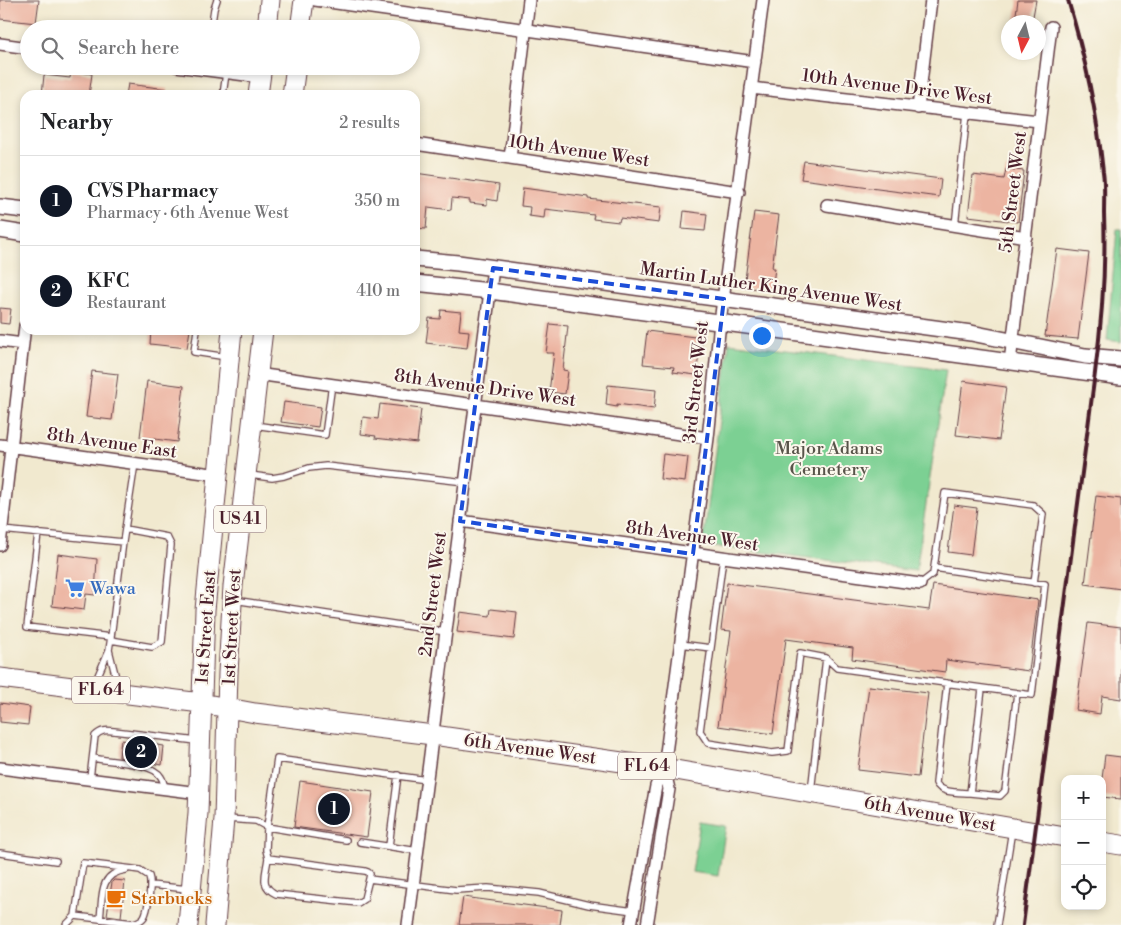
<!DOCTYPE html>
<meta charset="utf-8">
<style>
:root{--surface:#fff;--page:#f6f6f6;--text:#202124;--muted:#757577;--line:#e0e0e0;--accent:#111827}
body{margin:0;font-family:"Libre Bodoni",serif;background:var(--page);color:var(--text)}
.controls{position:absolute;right:15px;bottom:15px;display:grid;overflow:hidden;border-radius:10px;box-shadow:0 2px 8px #0003}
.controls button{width:45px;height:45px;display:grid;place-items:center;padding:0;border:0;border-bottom:1px solid var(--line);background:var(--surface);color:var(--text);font:25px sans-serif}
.compass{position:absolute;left:1001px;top:15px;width:45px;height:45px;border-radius:50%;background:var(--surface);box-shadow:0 2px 8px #0003;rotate:187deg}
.you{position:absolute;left:761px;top:335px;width:18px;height:18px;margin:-12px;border:4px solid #fff;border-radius:50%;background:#1a73e8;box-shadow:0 0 0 8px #1a73e833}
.badge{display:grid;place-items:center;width:32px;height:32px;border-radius:50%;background:var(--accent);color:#fff;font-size:16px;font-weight:700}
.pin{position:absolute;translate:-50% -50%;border:2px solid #fff;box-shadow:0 1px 5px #0006}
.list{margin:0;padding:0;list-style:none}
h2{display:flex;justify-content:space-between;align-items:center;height:65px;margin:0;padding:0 20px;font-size:21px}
h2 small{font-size:16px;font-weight:400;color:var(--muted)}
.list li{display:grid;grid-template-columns:32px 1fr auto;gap:15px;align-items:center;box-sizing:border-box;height:90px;padding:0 20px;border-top:1px solid var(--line)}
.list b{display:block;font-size:19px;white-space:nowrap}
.list p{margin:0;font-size:16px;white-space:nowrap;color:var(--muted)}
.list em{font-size:16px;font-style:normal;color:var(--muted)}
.icon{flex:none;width:28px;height:28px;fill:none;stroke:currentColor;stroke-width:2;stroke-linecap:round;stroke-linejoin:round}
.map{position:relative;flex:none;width:1121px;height:925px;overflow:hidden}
.search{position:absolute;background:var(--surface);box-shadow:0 2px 8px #0003;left:20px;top:20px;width:400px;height:55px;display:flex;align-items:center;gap:12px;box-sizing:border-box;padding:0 18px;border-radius:28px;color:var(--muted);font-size:19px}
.panel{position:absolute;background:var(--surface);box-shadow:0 2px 8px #0003;left:20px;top:90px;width:400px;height:245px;border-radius:15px}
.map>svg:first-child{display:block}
</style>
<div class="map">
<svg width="1121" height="925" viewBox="0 0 1121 925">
<rect width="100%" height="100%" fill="#fbf7ec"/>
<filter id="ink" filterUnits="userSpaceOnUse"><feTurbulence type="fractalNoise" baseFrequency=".02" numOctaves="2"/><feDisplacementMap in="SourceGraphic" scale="10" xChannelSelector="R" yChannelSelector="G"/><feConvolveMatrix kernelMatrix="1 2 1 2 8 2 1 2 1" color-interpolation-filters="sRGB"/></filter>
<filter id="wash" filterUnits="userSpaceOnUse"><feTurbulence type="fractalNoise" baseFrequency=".0096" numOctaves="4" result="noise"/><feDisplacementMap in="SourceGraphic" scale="20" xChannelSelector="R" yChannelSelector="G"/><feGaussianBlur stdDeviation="1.12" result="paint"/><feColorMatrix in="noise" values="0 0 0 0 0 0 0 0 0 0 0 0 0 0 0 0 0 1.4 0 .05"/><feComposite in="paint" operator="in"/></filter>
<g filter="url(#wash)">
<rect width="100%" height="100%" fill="#f1e9cf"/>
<path fill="#7bd093" stroke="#62785f" d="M1117 229H1121V342L1107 340Z
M729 343 946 370 916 571 703 545Z
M700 822 726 826 718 876 692 872Z"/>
<g id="blocks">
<path fill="#ecb4a1" d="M0 0H39L36 23 0 19Z
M1018 0H1036L1032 22 1015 21Z
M71 71 92 74 89 95H42L44 75 70 78Z
M128 84 167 89 166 95H126Z
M804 161 941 179 939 197 801 179Z
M1006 169 1024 171 1018 222 968 216 973 175 1004 179Z
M415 173 499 185 497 201 487 199V205L470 203V200L452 198 451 210 428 207 426 229 415 228Z
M523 188 588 197V199L661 207 659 223 620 218 619 222 593 219 594 215 545 209 544 218 529 216 530 207 521 206Z
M684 211 707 214 705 231 682 229Z
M754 212 779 215 772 268H775L772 291 744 287Z
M1057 249 1089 253 1078 339 1045 336Z
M0 308 11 309 9 324 0 323Z
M441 310 461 312 459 330 469 331 467 348 426 343 429 318 440 319Z
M550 324 568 326 563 370 568 371 565 394 549 392 554 353H546Z
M151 330H190L187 348 150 344Z
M647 331 703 338 701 348H700L696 375 673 372 674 367 643 364Z
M92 371 118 374 112 420 86 417Z
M147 381 184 386 177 442 140 437Z
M963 381 1006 387 999 440 956 435Z
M608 385 656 390 654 409 617 404V407L606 405Z
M284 402 321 407 318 427 281 422Z
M380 404 421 409 417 443 375 438 376 436 361 434 363 417 378 419Z
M663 454 688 457 685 482 660 479Z
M1096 496 1121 499V589L1085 584Z
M954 505 977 508 971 555 948 552Z
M58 554 97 559 95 595 86 594 84 610 52 606Z
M727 583 929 610 933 585 1038 600 1029 671 946 660 945 672 852 659 853 648 786 639 773 734 718 726 731 631 721 630Z
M491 609 517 612 514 639 457 632 460 612 490 616Z
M1088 623 1121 627V699L1102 696 1100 714 1076 710Z
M869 686 928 693 918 777 858 770Z
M0 703 30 707 28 725 0 722Z
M121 740 164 746 162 765 119 757Z
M1105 755 1121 757V799L1102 797V779Z
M300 781 373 792 367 837 294 827Z
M114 880 125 881 121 917 107 915 112 882Z
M463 897 562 910 560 925H459Z"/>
</g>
</g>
<g filter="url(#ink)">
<use href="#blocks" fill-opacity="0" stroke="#633d44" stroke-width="1"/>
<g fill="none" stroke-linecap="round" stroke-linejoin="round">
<defs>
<path id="service" d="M211 29 214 9 217 0
M223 95 226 73
M955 226 967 113
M197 330 194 352 227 357
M254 425 325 435 332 384
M250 475 272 478 284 476 309 468 326 466 465 482
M2 530 123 542 135 463
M38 533 27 627 111 637 109 650 93 687
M920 584 933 574 945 493 1033 505 1043 514 1034 583
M234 600 446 632
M111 637 123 542
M111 640 152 647 162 642 171 545 167 537 125 529
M680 644 711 648 700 731 708 743 772 753 788 751 800 653 826 658 811 792
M711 648 723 558
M109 650 119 690
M826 658 837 668 1032 695 1045 584 934 568
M947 683 936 783C941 794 960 792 970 793
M982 689 970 793 1000 796 1005 791 1017 693
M93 758C110 762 153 762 161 777 163 780 164 784 165 788
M90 778 95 736C101 730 106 730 114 731L197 741
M227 819 256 821 267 827 277 759 427 780
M360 842 418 851
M389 846 398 775
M0 853 56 861
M268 858 266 850 267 827 346 840
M369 879 364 899 358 903 276 894C259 886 266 875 268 858L365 871 368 872 370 874 369 879 456 890 488 888 539 893 589 905 634 911
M150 885 188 889
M100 919C103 896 98 874 126 870
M66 925 75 916 83 863 133 869 140 870 149 876C152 884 148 910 144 917 141 921 138 922 133 923L75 916
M997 925 1012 830"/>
<path id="minor" d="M315 0 755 62
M0 44 29 48
M176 66 261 77
M751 88 1039 121
M918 108 931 0
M415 144 739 192
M510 158 529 0
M827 205 1026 237
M0 341 23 344
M1010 362 1051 27
M257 374 708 438
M0 445 219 475
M460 521 920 584
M0 545 25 326
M0 768 199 793
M408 925 493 268
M631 925 653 802 656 786 664 768 708 438 720 322 763 0
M647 925 669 789 664 768"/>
<path id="tertiary" d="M0 207 25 210
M0 230 25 234
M415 259 458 263 971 333 1085 356 1121 359
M415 283 490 291 1121 377"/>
<path id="primary" d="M267 29 270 0
M300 29 304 0
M258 95 262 66
M292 95 296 66
M0 678 201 703 255 713 433 735 664 768 1065 837
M1102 842 1121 845
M188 925 198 813 205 610 232 330
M215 925 224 819 228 673 233 586 263 330"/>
</defs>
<use href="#service" stroke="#633d44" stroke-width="8"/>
<use href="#minor" stroke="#633d44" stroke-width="14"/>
<use href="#tertiary" stroke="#633d44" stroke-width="18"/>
<use href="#primary" stroke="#633d44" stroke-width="21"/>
<use href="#service" stroke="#fff" stroke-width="5.5"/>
<use href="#minor" stroke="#fff" stroke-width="11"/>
<use href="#tertiary" stroke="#fff" stroke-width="15"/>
<use href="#primary" stroke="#fff" stroke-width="19"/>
<path stroke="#4a1f2b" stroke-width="4" d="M1023 925 1095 373C1102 320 1106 267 1104 214 1104 200 1105 185 1103 172 1097 113 1085 56 1068 0"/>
</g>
</g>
<path fill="none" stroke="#1d4ed8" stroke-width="4" stroke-dasharray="10 6" stroke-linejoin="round" d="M493 268 724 299 693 554 460 521Z"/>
<defs>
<symbol id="supermarket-bare" viewBox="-9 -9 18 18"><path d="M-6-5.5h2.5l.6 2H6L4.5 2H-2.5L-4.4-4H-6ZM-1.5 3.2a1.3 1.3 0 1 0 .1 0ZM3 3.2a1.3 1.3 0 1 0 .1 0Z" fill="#3f7fe0" stroke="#fbf7ec" stroke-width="2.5" paint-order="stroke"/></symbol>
<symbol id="cafe-bare" viewBox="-9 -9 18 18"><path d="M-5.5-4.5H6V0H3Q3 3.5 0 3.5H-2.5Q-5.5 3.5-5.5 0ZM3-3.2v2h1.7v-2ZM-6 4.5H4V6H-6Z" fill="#e8710a" stroke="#fbf7ec" stroke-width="2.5" paint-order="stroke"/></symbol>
</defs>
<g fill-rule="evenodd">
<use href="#supermarket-bare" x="61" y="574" width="28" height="28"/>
<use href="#cafe-bare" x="102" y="884" width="28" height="28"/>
</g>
<g text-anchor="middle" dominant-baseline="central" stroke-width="4" stroke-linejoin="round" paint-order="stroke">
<g fill="#fbf7ec" stroke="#7f6065" stroke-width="1">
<rect x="214" y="505.5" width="52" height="27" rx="4"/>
<rect x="72" y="676.5" width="58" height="27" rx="4"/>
<rect x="618" y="752.5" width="58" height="27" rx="4"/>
</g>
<g font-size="16" font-weight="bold" fill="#4a1f2b">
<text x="240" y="519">US 41</text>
<text x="101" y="690">FL 64</text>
<text x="647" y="766">FL 64</text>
</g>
<g font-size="18" fill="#4a1f2b" stroke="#fbf7ec">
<text transform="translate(897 87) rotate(7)">10th Avenue Drive West</text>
<text transform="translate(579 151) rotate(8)">10th Avenue West</text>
<text transform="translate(1013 192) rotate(-83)">5th Street West</text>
<text transform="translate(771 287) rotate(8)">Martin Luther King Avenue West</text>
<text transform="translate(696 382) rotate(-84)">3rd Street West</text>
<text transform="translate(485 388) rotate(8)">8th Avenue Drive West</text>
<text transform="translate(112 443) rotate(8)">8th Avenue East</text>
<text transform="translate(692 536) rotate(8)">8th Avenue West</text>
<text transform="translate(433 594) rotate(-83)">2nd Street West</text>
<text transform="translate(206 627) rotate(-86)">1st Street East</text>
<text transform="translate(232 627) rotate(-87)">1st Street West</text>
<text transform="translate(530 749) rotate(8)">6th Avenue West</text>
<text transform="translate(930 814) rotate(10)">6th Avenue West</text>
</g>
<g font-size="18" fill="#59544a" stroke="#fbf7ec">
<text x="829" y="448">Major Adams<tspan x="829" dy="21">Cemetery</tspan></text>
</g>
<g font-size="18" fill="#366cbe" stroke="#fbf7ec" text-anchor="start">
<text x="90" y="588">Wawa</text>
</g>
<g font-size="18" fill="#c56008" stroke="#fbf7ec" text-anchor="start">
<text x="131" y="898">Starbucks</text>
</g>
</g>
</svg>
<div class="controls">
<button>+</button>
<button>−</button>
<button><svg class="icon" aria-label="locate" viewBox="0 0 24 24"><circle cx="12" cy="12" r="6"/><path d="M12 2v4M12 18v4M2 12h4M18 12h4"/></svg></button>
</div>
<svg class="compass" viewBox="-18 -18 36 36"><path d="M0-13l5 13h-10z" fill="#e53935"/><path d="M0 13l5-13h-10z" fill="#757577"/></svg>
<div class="you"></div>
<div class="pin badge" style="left:334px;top:809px">1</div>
<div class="pin badge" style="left:141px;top:752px">2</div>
<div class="search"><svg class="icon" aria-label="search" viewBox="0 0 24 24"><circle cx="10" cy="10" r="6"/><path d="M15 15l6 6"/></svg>Search here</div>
<section class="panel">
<h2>Nearby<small>2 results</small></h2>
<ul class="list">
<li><span class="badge">1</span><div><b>CVS Pharmacy</b><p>Pharmacy · 6th Avenue West</p></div><em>350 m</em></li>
<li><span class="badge">2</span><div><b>KFC</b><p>Restaurant</p></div><em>410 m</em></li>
</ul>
</section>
</div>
